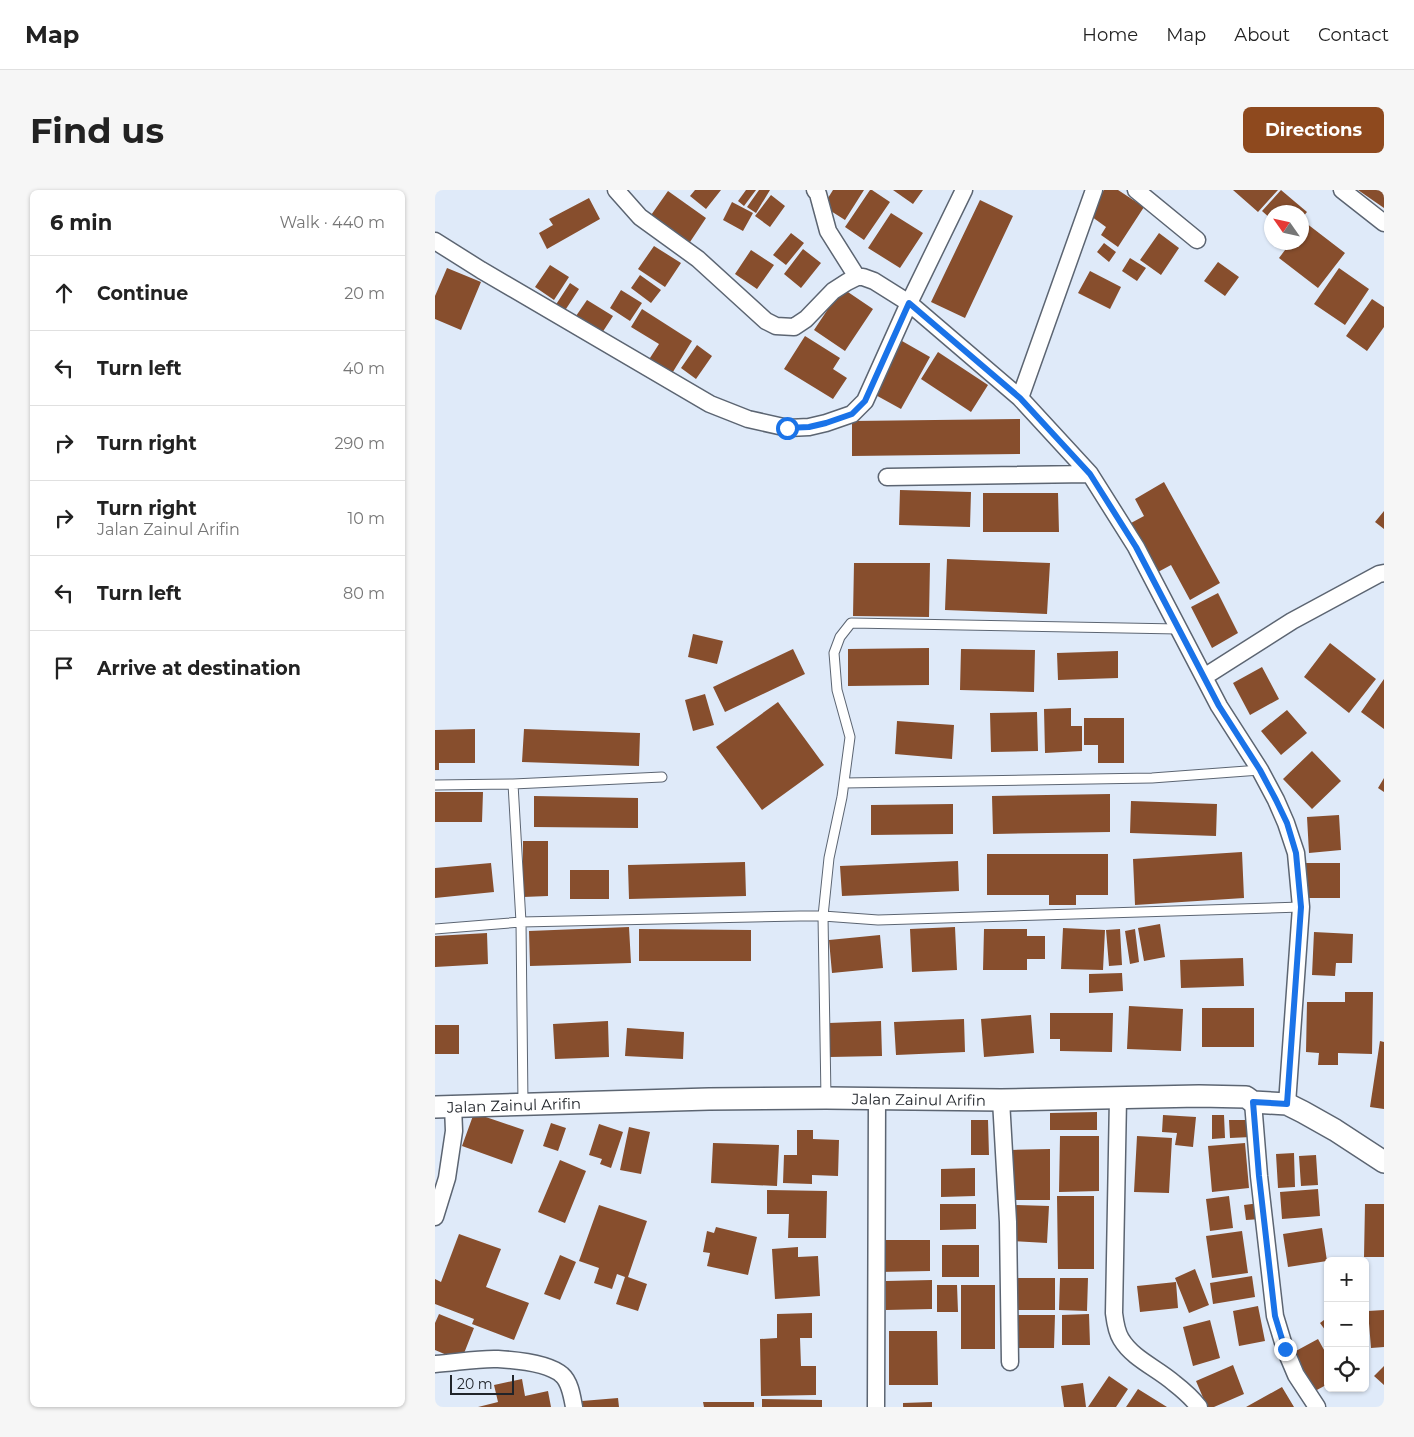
<!DOCTYPE html>
<meta charset="utf-8">
<style>
:root{--surface:#fff;--page:#f6f6f6;--text:#222;--muted:#767676;--line:#e0e0e0;--accent:#8e491e}
body{margin:0;font-family:Montserrat,sans-serif;background:var(--page);color:var(--text)}
.controls{position:absolute;right:15px;bottom:15px;display:grid;overflow:hidden;border-radius:8px;box-shadow:0 1px 4px #0004}
.controls button{width:45px;height:45px;display:grid;place-items:center;padding:0;border:0;border-bottom:1px solid var(--line);background:var(--surface);color:var(--text);font:25px sans-serif}
.compass{position:absolute;left:829px;top:15px;width:45px;height:45px;border-radius:50%;background:var(--surface);box-shadow:0 1px 4px #0004;rotate:304deg}
.scale{position:absolute;left:15px;bottom:12px;width:64px;box-sizing:border-box;padding-left:5px;border:2px solid #20242a;border-top:0;font-size:14px;line-height:18px;white-space:nowrap;color:#20242a;-webkit-text-stroke:4px #dfeaf9;paint-order:stroke}
.stop{position:absolute;width:15px;height:15px;margin:-11px;border:4px solid #1a73e8;border-radius:50%;background:#fff}
.stop.end{background:#1a73e8;border-color:#fff;box-shadow:0 1px 5px #0008}
.list{margin:0;padding:0;list-style:none}
h2{display:flex;justify-content:space-between;align-items:center;height:65px;margin:0;padding:0 20px;font-size:21px}
h2 small{font-size:16px;font-weight:400;color:var(--muted)}
.list li{display:grid;grid-template-columns:32px 1fr auto;gap:15px;align-items:center;box-sizing:border-box;height:75px;padding:0 20px;border-top:1px solid var(--line)}
.list b{display:block;font-size:19px;white-space:nowrap}
.list p{margin:0;font-size:16px;white-space:nowrap;color:var(--muted)}
.list em{font-size:16px;font-style:normal;color:var(--muted)}
.icon{flex:none;width:28px;height:28px;fill:none;stroke:currentColor;stroke-width:2;stroke-linecap:round;stroke-linejoin:round}
.map{position:relative;flex:none;width:949px;height:1217px;overflow:hidden;border-radius:8px}
header{display:flex;align-items:center;gap:30px;box-sizing:border-box;height:70px;padding:0 25px;background:var(--surface);border-bottom:1px solid var(--line)}
header strong{font-size:24px}
nav{display:flex;gap:28px;margin-inline-start:auto;font-size:18px}
.intro{display:flex;align-items:center;justify-content:space-between;box-sizing:border-box;height:120px;padding:0 30px}
h1{margin:0;font-size:35px}
.button{padding:12px 22px;border-radius:8px;background:var(--accent);color:#fff;font-size:18px;font-weight:700}
main{display:flex;gap:30px;padding:0 30px}
aside{flex:1;background:var(--surface);border-radius:8px;box-shadow:0 1px 4px #0004}
.map>svg:first-child{display:block}
</style>
<header>
<strong>Map</strong>
<nav><a>Home</a><a>Map</a><a>About</a><a>Contact</a></nav>
</header>
<div class="intro"><h1>Find us</h1><a class="button">Directions</a></div>
<main>
<aside>
<h2>6 min<small>Walk · 440 m</small></h2>
<ul class="list">
<li><svg class="icon" aria-label="ahead" viewBox="0 0 24 24"><path d="M12 20V5M6 11l6-6 6 6"/></svg><div><b>Continue</b></div><em>20 m</em></li>
<li><svg class="icon" aria-label="left" viewBox="0 0 24 24"><path d="M17 20v-9H6M10 6l-5 5 5 5"/></svg><div><b>Turn left</b></div><em>40 m</em></li>
<li><svg class="icon" aria-label="right" viewBox="0 0 24 24"><path d="M7 20v-9h11M14 6l5 5-5 5"/></svg><div><b>Turn right</b></div><em>290 m</em></li>
<li><svg class="icon" aria-label="right" viewBox="0 0 24 24"><path d="M7 20v-9h11M14 6l5 5-5 5"/></svg><div><b>Turn right</b><p>Jalan Zainul Arifin</p></div><em>10 m</em></li>
<li><svg class="icon" aria-label="left" viewBox="0 0 24 24"><path d="M17 20v-9H6M10 6l-5 5 5 5"/></svg><div><b>Turn left</b></div><em>80 m</em></li>
<li><svg class="icon" aria-label="arrive" viewBox="0 0 24 24"><path d="M6 21V4h12l-3 4 3 4H6"/></svg><div><b>Arrive at destination</b></div></li>
</ul>
</aside>
<div class="map">
<svg width="949" height="1217" viewBox="0 0 949 1217">
<rect width="100%" height="100%" fill="#dfeaf9"/>
<path fill="#874e2d" d="M260 0H286L271 19 255 6Z
M311 0H321L309 16 303 11Z
M324 0H335L321 23 312 17Z
M398 0H429L410 30 388 16Z
M435 0H437L455 12 429 50 410 37Z
M458 0H488L478 14Z
M669 0H683L709 17 683 57 666 45 671 37 653 24Z
M798 0H843L823 22Z
M846 0 872 22 866 29V22H836V29L827 21Z
M923 0H949V18Z
M233 1 271 28 253 55 214 28Z
M336 5 350 16 335 37 320 26Z
M154 8 165 29 112 59 104 43 118 35 114 29Z
M545 10 578 26 530 128 496 112Z
M297 12 318 23 308 41 288 30Z
M456 23 488 43 465 78 433 58Z
M871 33 910 63 883 98 844 68 856 52H866V38Z
M356 43 369 53 351 75 338 65Z
M724 43 744 58 726 85 705 70Z
M669 53 681 62 674 72 662 62Z
M219 56 246 73 230 97 203 79Z
M368 59 386 73 366 98 349 84Z
M316 60 339 75 322 99 300 84Z
M695 68 711 78 702 91 687 81Z
M783 72 804 87 790 106 769 91Z
M115 75 134 87 119 110 100 97Z
M12 78 46 92 26 140 0 129V106Z
M904 78 934 99 910 135 879 114Z
M655 81 686 97 675 119 643 103Z
M205 85 226 100 216 113 196 98Z
M135 93 144 99 129 122 120 116Z
M407 98 438 119 410 161 379 140Z
M186 100 207 113 195 131 175 118Z
M937 109 949 117V137L932 161 911 146Z
M152 110 178 126 167 143 141 126Z
M207 119 257 151 236 185 213 171 224 154 196 137Z
M370 146 405 168 398 179 412 188 398 209 349 179Z
M467 151 495 167 466 219 437 203Z
M262 155 277 166 261 189 246 178Z
M503 162 553 195 536 222 486 189Z
M585 229V264L417 266V231Z
M729 292 785 393 755 410 736 375 723 382 696 333 709 326 700 309Z
M465 300 536 302 535 337 464 335Z
M548 303H623L624 342H548Z
M949 321V339L940 332Z
M512 369 615 373 612 424 510 420Z
M419 373H495L494 427 418 426Z
M783 403 803 443 777 458 756 417Z
M258 444 288 451 282 474 253 467Z
M895 453 941 489 914 523 869 487Z
M494 458V495L413 496V459Z
M358 459 370 484 290 522 278 497Z
M526 459 600 460 599 502 525 500Z
M683 461V488L623 490 622 463Z
M827 477 844 509 815 525 798 493Z
M949 489V539L926 522Z
M270 504 279 535 258 541 250 510Z
M343 512 389 575 327 620 281 557Z
M636 518V536H647V561L610 563 609 519Z
M852 520 872 543 846 565 826 541Z
M602 522 603 561 556 562 555 523Z
M649 528H689V573H663V555H649Z
M462 531 519 535 517 569 460 564Z
M40 539V573H4V580H0V540Z
M89 539 205 543 204 576 87 572Z
M877 561 906 591 877 619 848 589Z
M949 588V602L943 598Z
M0 602H48L47 632H0Z
M675 604V642L558 644 557 606Z
M99 606 203 608V638L99 637Z
M696 611 782 614 781 646 695 643Z
M518 614V644L436 645V615Z
M904 625 906 660 874 663 872 627Z
M88 651H113V706L88 707Z
M807 662 809 708 700 715 698 669Z
M552 664H673V705H641V715H614V705H552Z
M523 671 524 701 407 706 405 676Z
M310 672 311 706 194 709 193 675Z
M56 673 59 702 0 708V678Z
M869 673H905V708H869Z
M135 680H174V709H135Z
M725 734 730 767 709 771 703 738Z
M194 737 196 773 95 776 94 741Z
M520 737 522 780 477 782 475 739Z
M628 738 670 740 668 780 626 779Z
M204 739 316 740V771H204Z
M549 739H592V746H610V769H592V780H548Z
M685 739 687 775 674 776 671 740Z
M700 739 704 772 695 774 690 741Z
M879 742 918 744 917 773H901L900 786 877 785Z
M52 743 53 774 0 777V746Z
M445 745 448 778 397 783 394 750Z
M808 768 809 796 746 798 745 770Z
M687 783 688 801 654 803V784Z
M910 802H938L937 864 903 863V875H883L884 863 871 862 872 812H910Z
M694 816 748 819 746 861 692 859Z
M767 818H819V857H767Z
M615 823H678L677 862 625 861V849H615Z
M596 825 599 863 549 867 546 829Z
M529 829 530 862 461 865 459 832Z
M173 831 174 867 120 869 118 834Z
M446 831 447 866 395 867 394 833Z
M0 835H24V864H0Z
M192 838 249 842 248 869 190 866Z
M945 851 949 852V919L935 917Z
M662 922V940H615V923Z
M39 923 89 940 77 974 27 956Z
M728 925 761 927 758 957 740 955 742 943 727 942Z
M777 925H789L790 948 777 949Z
M536 930H553L554 965H536Z
M794 930H815L816 947 795 948Z
M116 933 131 938 123 961 108 956Z
M164 934 188 942 176 978 165 974 167 969 154 965Z
M194 937 215 942 206 984 185 980Z
M362 940H378V949L404 950 403 986 377 985V994L348 993 349 965H362Z
M625 946H664V1001L624 1002Z
M702 946 737 948 734 1003 699 1002Z
M278 953 344 955 342 996 276 993Z
M810 953 814 998 777 1002 773 956Z
M615 959V1010H576V960Z
M859 963 860 997 843 998 841 964Z
M881 965 883 995 866 996 864 966Z
M125 970 151 981 130 1033 103 1022Z
M540 978V1006L506 1007V979Z
M883 999 885 1026 847 1029 845 1002Z
M332 1000 392 1001 391 1048H353L354 1024H332Z
M622 1006H659V1079H623Z
M794 1006 798 1038 775 1041 771 1009Z
M825 1013 826 1029 811 1030 809 1015Z
M505 1014H541V1039L505 1040Z
M930 1014H949V1067H929Z
M164 1015 212 1031 193 1087 212 1094 203 1121 181 1114 190 1087 182 1084 177 1099 159 1093 164 1078 144 1071Z
M578 1015 614 1016 612 1053 576 1051Z
M281 1037 322 1047 313 1085 272 1076 275 1063 268 1062 272 1041 279 1043Z
M887 1038 892 1071 853 1077 848 1044Z
M807 1041 813 1083 777 1088 771 1046Z
M24 1044 66 1059 51 1097 94 1113 79 1150 37 1134 39 1129 0 1114V1089L6 1092Z
M443 1050H495V1081L443 1082Z
M507 1055H544V1087H507Z
M363 1057V1067L383 1066 385 1106 340 1109 337 1059Z
M125 1065 141 1072 125 1110 109 1104Z
M760 1079 774 1115 754 1123 740 1088Z
M817 1086 820 1107 778 1114 775 1093Z
M580 1088H620V1120H580Z
M625 1088H653L652 1121 624 1120Z
M497 1090V1119L451 1120V1091Z
M741 1092 743 1118 705 1122 702 1096Z
M502 1095H522L523 1122H502Z
M526 1095H560V1159H526Z
M823 1116 830 1151 804 1156 798 1121Z
M949 1120V1157L936 1158 933 1121Z
M377 1123V1148H365L366 1176H381V1205L326 1206 325 1149 342 1148V1124Z
M4 1124 39 1138 26 1171 0 1160V1133Z
M654 1124 655 1155H627V1125Z
M580 1125H620L619 1158H579Z
M893 1127V1144L885 1133Z
M775 1130 785 1168 758 1176 748 1137Z
M454 1141H502L503 1195H454Z
M883 1149 893 1167V1194L880 1201 859 1162Z
M798 1175 809 1204 779 1217H772L761 1191Z
M949 1176V1195L939 1186Z
M674 1186 693 1199 681 1217H653Z
M87 1189 90 1206 113 1201 116 1217H43L63 1212 59 1195Z
M648 1193 651 1217H629L626 1196Z
M847 1197 859 1217H811Z
M703 1199 732 1217H691Z
M183 1208 184 1217H148L147 1211Z
M327 1209 387 1210V1217H327Z
M268 1212H319V1217H269Z
M497 1212V1217H468V1213Z"/>
<g fill="none" stroke-linecap="round" stroke-linejoin="round">
<defs>
<path id="service" d="M409 593 717 588 825 580
M78 594 86 732 88 914
M0 595 78 594 227 587
M0 739 86 732 365 726H388L443 730 866 717
M391 908 388 726 394 668 407 607 415 547 402 500 399 463 405 447 416 433 743 439"/>
<path id="minor" d="M181 0 205 27 263 69 331 131 341 136 359 137 371 129 398 101 412 92 422 87H428L439 91 474 113 585 208 655 284 701 357 784 516 825 580 841 610 851 633 861 663 866 717 852 914
M380 0 383 4 393 41 422 87
M701 0 762 50
M907 0 949 33
M0 51 46 80 275 214 313 229 353 238 374 237 391 233 417 224 430 211 474 113 529 0
M585 208 659 0
M452 287 655 284
M769 487 857 431 944 384 949 383
M683 908 679 1123C680 1131 681 1141 686 1149 698 1169 722 1178 739 1193 748 1200 757 1208 764 1217
M566 910 573 1032 575 1172
M818 912 824 986 840 1126 850 1159 861 1185 882 1217
M0 1027 12 988 19 941 18 916
M0 1174C19 1173 43 1168 63 1169 80 1170 114 1173 127 1185 135 1192 137 1206 139 1217
M441 1217 442 909"/>
<g id="tertiary">
<path id="s1" d="M0 917 274 909 391 908 566 910 764 906 811 907 818 912 852 914 868 922 900 940 949 972"/>
</g>
</defs>
<use href="#service" stroke="#5c6572" stroke-width="11"/>
<use href="#minor" stroke="#5c6572" stroke-width="19"/>
<use href="#tertiary" stroke="#5c6572" stroke-width="24"/>
<use href="#service" stroke="#fff" stroke-width="9"/>
<use href="#minor" stroke="#fff" stroke-width="16"/>
<use href="#tertiary" stroke="#fff" stroke-width="21"/>
</g>
<g fill="none" stroke-linecap="round" stroke-linejoin="round">
<path stroke="#1a73e8" stroke-width="6" d="M352 238 374 237 391 233 417 224 430 211 474 113 585 208 655 284 701 357 784 516 825 580 841 610 852 633 861 663 866 717 852 914 818 912 824 986 840 1126 850 1159"/>
</g>
<g text-anchor="middle" dominant-baseline="central" stroke-width="5" stroke-linejoin="round" paint-order="stroke">
<g font-size="15" fill="#20242a" stroke="#dfeaf9">
<text stroke="none"><textPath href="#s1" startOffset="484">Jalan Zainul Arifin</textPath></text>
<text stroke="none"><textPath href="#s1" startOffset="79">Jalan Zainul Arifin</textPath></text>
</g>
</g>
</svg>
<div class="controls">
<button>+</button>
<button>−</button>
<button><svg class="icon" aria-label="locate" viewBox="0 0 24 24"><circle cx="12" cy="12" r="6"/><path d="M12 2v4M12 18v4M2 12h4M18 12h4"/></svg></button>
</div>
<svg class="compass" viewBox="-18 -18 36 36"><path d="M0-13l5 13h-10z" fill="#e53935"/><path d="M0 13l5-13h-10z" fill="#767676"/></svg>
<div class="scale">20 m</div>
<div class="stop" style="left:352px;top:238px"></div>
<div class="stop end" style="left:850px;top:1159px"></div>
</div>
</main>
